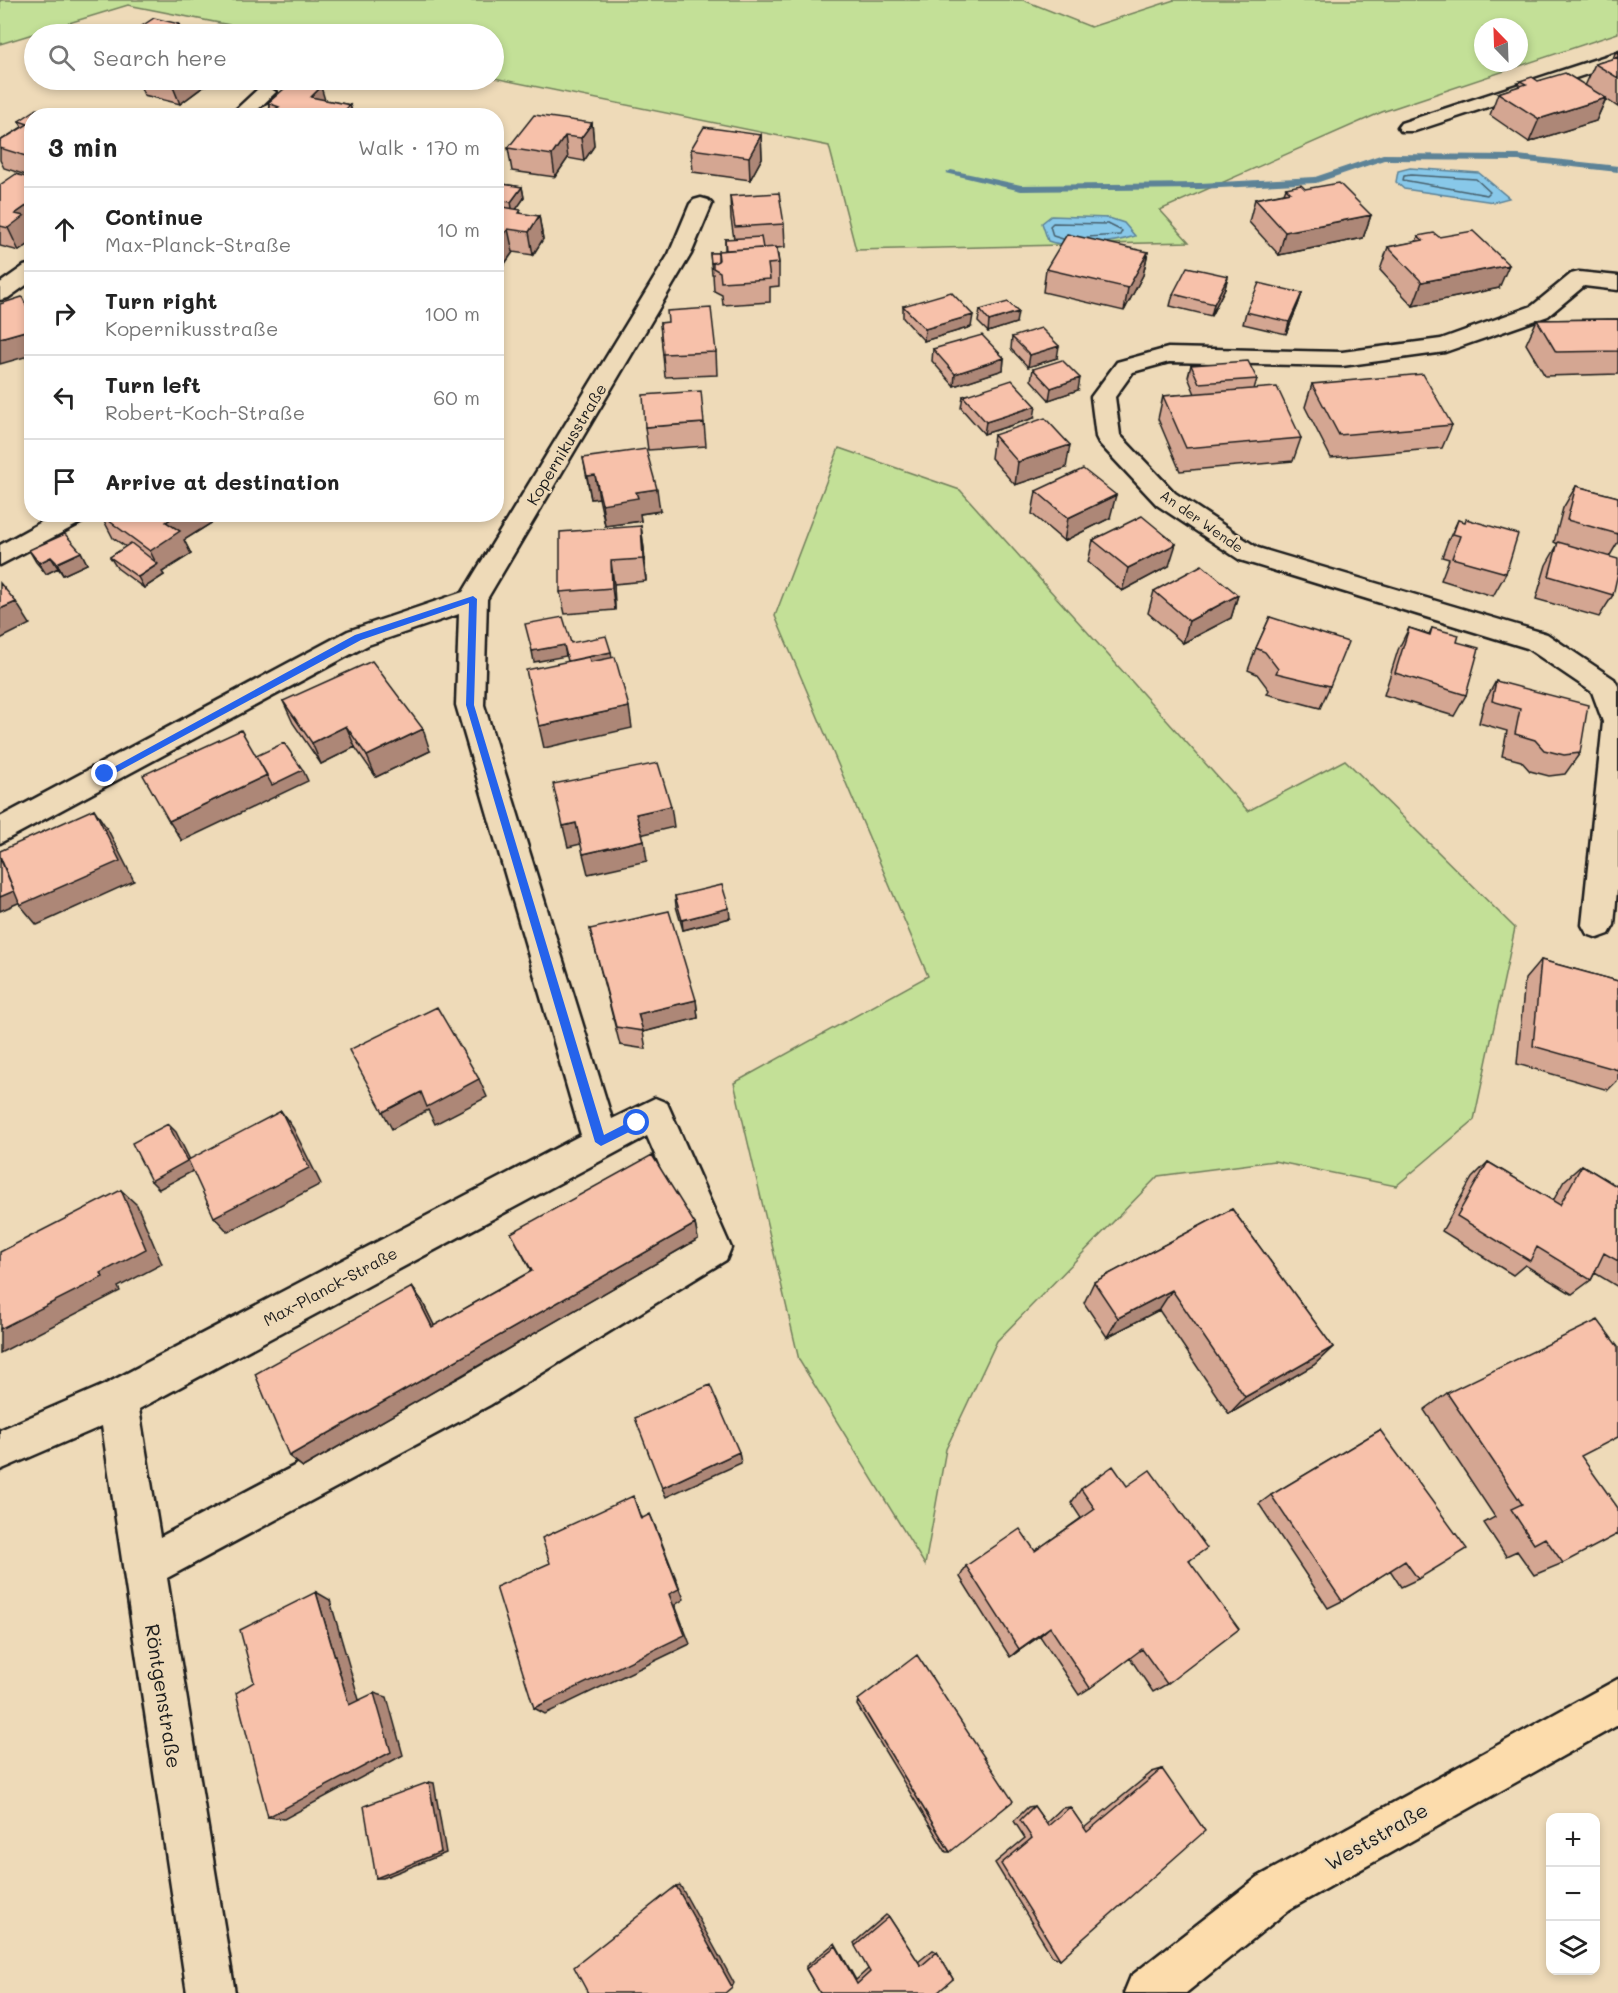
<!DOCTYPE html>
<meta charset="utf-8">
<style>
:root{--surface:#fff;--page:#f6f6f6;--text:#222;--muted:#767676;--line:#e0e0e0}
body{margin:0;font-family:Mali,sans-serif;background:var(--page);color:var(--text)}
.controls{position:absolute;right:18px;bottom:18px;display:grid;overflow:hidden;border-radius:12px;box-shadow:0 3px 9px #0003}
.controls button{width:54px;height:54px;display:grid;place-items:center;padding:0;border:0;border-bottom:2px solid var(--line);background:var(--surface);color:var(--text);font:30px sans-serif}
.compass{position:absolute;left:1474px;top:18px;width:54px;height:54px;border-radius:50%;background:var(--surface);box-shadow:0 3px 9px #0003;rotate:337deg}
.stop{position:absolute;width:18px;height:18px;margin:-14px;border:4px solid #2563eb;border-radius:50%;background:#fff}
.stop.end{background:#2563eb;border-color:#fff;box-shadow:0 2px 6px #0008}
.list{margin:0;padding:0;list-style:none}
h2{display:flex;justify-content:space-between;align-items:center;height:78px;margin:0;padding:0 24px;font-size:26px}
h2 small{font-size:20px;font-weight:400;color:var(--muted)}
.list li{display:grid;grid-template-columns:39px 1fr auto;gap:18px;align-items:center;box-sizing:border-box;height:84px;padding:0 24px;border-top:2px solid var(--line)}
.list b{display:block;font-size:22px;white-space:nowrap}
.list p{margin:0;font-size:20px;white-space:nowrap;color:var(--muted)}
.list em{font-size:20px;font-style:normal;color:var(--muted)}
.icon{flex:none;width:33px;height:33px;fill:none;stroke:currentColor;stroke-width:2;stroke-linecap:round;stroke-linejoin:round}
.map{position:relative;flex:none;width:1618px;height:1993px;overflow:hidden}
.search{position:absolute;background:var(--surface);box-shadow:0 3px 9px #0003;left:24px;top:24px;width:480px;height:66px;display:flex;align-items:center;gap:15px;box-sizing:border-box;padding:0 21px;border-radius:33px;color:var(--muted);font-size:22px}
.panel{position:absolute;background:var(--surface);box-shadow:0 3px 9px #0003;left:24px;top:108px;width:480px;height:414px;border-radius:24px}
.map>svg:first-child{display:block}
</style>
<div class="map">
<svg width="1618" height="1993" viewBox="0 0 1618 1993">
<rect width="100%" height="100%" fill="#eedab8"/>
<filter id="ink" filterUnits="userSpaceOnUse"><feTurbulence type="fractalNoise" baseFrequency=".0167" numOctaves="2"/><feDisplacementMap in="SourceGraphic" scale="12" xChannelSelector="R" yChannelSelector="G"/><feConvolveMatrix kernelMatrix="1 2 1 2 8 2 1 2 1" color-interpolation-filters="sRGB"/></filter>
<g filter="url(#ink)">
<path fill="#c3e097" stroke="#707e5a" stroke-width="1.5" fill-rule="evenodd" d="M0 0H1023L1091 27 1174 0H1618V33L1382 112 1160 210 1189 242 856 250 829 146 494 78V34H275L128 5 0 44ZM1483 27H1519V63H1483Z
M839 448 960 490 1248 811 1345 760 1515 928 1474 1120 1396 1186 1274 1161 1158 1176 997 1341 946 1449 925 1565 799 1360 734 1083 928 976 775 616Z"/>
<path fill="#88c8e9" stroke="#5d8397" stroke-width="1.5" d="M1410 168 1479 173 1509 198 1494 202 1404 189 1396 182 1398 171Z
M1051 216 1109 218 1124 223 1135 236C1114 243 1069 249 1048 241L1042 223Z"/>
<g fill="none" stroke-linecap="round" stroke-linejoin="round">
<path stroke="#47616e" stroke-width="1.5" d="M1411 175 1476 179 1490 192 1487 195 1403 180 1404 176Z
M1063 239 1053 236 1050 226 1053 223 1108 224 1122 231 1120 235 1087 237"/>
<path fill="#5d8397" fill-rule="evenodd" d="M1383 154 1518 155 1618 166V172L1518 161 1384 160 1316 183 1200 189 1021 191 946 173 951 170 1021 185 1200 183 1315 177Z"/>
<defs>
<path id="minor" d="M1618 52V64L1415 131H1401L1398 127 1401 123Z
M266 86 276 92 251 116H229L259 88Z
M701 198 708 200 712 204 691 254 487 599 484 705 612 1119 655 1098 667 1103 731 1248 726 1260 490 1405 167 1578 235 1993H187L102 1426 0 1470V1430L104 1385 581 1135 456 705 459 614 368 645 0 843V817L348 631 463 592 669 254 690 204 694 200ZM647 1136 692 1241 462 1377 160 1537 139 1409Z
M32 264V281L8 298 0 300V283L24 266Z
M1579 272 1618 276V290L1584 286 1548 316 1445 352 1342 366 1169 362 1133 372 1115 397 1120 435 1175 493 1258 548 1547 634 1614 679 1618 686V878L1614 925 1609 934 1598 938 1587 934 1582 925 1603 722 1592 692 1527 648 1240 560 1157 505 1099 443 1096 437 1091 397 1117 362 1168 348 1342 352 1441 339 1532 306 1571 274Z
M56 514H90L86 520 0 565V545Z"/>
<path id="major" d="M1618 1679V1725L1290 1909 1186 1993H1124L1131 1976 1258 1877Z"/>
</defs>
<use href="#minor" stroke="#1c1c1c" stroke-width="5"/>
<use href="#major" stroke="#1c1c1c" stroke-width="5"/>
<use href="#minor" fill="#eedab8" fill-rule="evenodd"/>
<use href="#major" fill="#fcdcac" fill-rule="evenodd"/>
</g>
<path fill="#d4a692" stroke="#1c1c1c" stroke-width="1.5" d="M1618 52V107L1606 99 1596 121 1529 142 1490 115 1498 93 1518 87 1520 81H1538L1585 86 1595 64 1613 59 1615 53Z
M138 80H226H213L180 104 144 95Z
M325 100 350 105 353 116H263L271 111 268 103Z
M32 116V177L4 168 0 160V141L22 127 19 121Z
M592 123 594 146 584 161 568 158 555 177 512 171 508 148Z
M761 135 762 158 750 180 693 172 691 149Z
M32 179V242L19 251 0 246V185Z
M496 183 522 187 524 198 516 209 522 214 539 216 543 239 533 255 513 252 499 272 496 271Z
M1286 188 1371 215 1363 238 1279 255 1249 222 1255 199 1284 193Z
M730 196 784 224 785 247 777 248 779 263V286L770 287V302L723 305 722 295 714 291 713 274H712L710 253H718L725 250V239H734L731 219Z
M1418 236 1499 288 1413 306 1380 270 1388 247 1416 242Z
M1148 252 1143 275 1124 311 1043 292 1046 269Z
M1228 276 1225 288 1211 316 1170 306 1173 294Z
M1302 293 1298 305 1286 334 1243 324 1246 312Z
M903 306 971 327 924 341 903 318Z
M980 310 1016 323 988 332 978 322Z
M1618 319V374L1545 376 1526 344 1537 320Z
M660 323 716 352 717 375 665 377Z
M1012 337 1057 358 1028 367 1011 349Z
M933 349 1004 358 1003 370 954 386 932 361Z
M1191 365 1257 379 1254 389 1301 438 1293 461 1180 471 1158 419 1163 396 1195 394 1188 377Z
M1033 369 1078 390 1049 400 1031 380Z
M1312 384 1452 425 1442 448 1331 458 1305 407Z
M963 396 1034 418 984 434 961 408Z
M704 423 706 446 648 450 645 427Z
M994 435 1066 468 1015 485 991 458Z
M583 458 660 511 640 514 641 521 605 526 599 498 591 499Z
M1576 486 1618 497V542L1609 557 1613 595 1599 617 1536 599 1546 565 1558 544 1554 542 1563 508Z
M1036 491 1110 518 1064 541 1032 514Z
M102 514H210L213 522 184 540 191 554 162 572 164 575 144 588 117 568 110 557 126 547 113 538 101 515Z
M1458 520 1506 573 1493 596 1441 580 1449 559 1442 557 1447 543Z
M641 526 644 549 646 581 614 584 615 610 565 614 560 592Z
M1093 540 1169 566 1122 591 1088 562Z
M29 550 81 552 87 564 63 575 58 568 46 574 36 562Z
M1154 591 1238 595 1231 618 1183 643 1148 613Z
M1270 617 1330 686 1320 708 1267 694 1269 690 1257 674 1248 670 1256 648Z
M1409 628 1429 634 1432 628 1457 642 1466 695 1454 716 1384 695 1398 650Z
M1496 681 1580 753 1565 774 1549 776 1530 771 1521 761 1502 756 1507 731 1479 723 1484 703Z
M283 701 430 751 376 777 355 747 321 764 293 723Z
M675 896 730 918 683 930 676 906Z
M590 929 696 1000 698 1018 643 1032 646 1049 620 1045Z
M1541 960 1618 981V1080L1608 1090 1517 1064 1525 979Z
M1488 1162 1553 1201 1564 1181 1582 1165 1618 1187V1287L1595 1273 1591 1280 1572 1294 1525 1265 1513 1275 1442 1231 1472 1178Z
M1232 1209 1333 1347 1314 1365 1229 1414 1159 1310 1107 1337 1084 1303 1094 1282Z
M695 1224 698 1239 303 1467 289 1456 412 1287 422 1301 434 1326 531 1271 511 1233Z
M1447 1393 1581 1456 1563 1563 1534 1575 1517 1551 1506 1556 1484 1523 1495 1517 1424 1410Z
M1380 1430 1418 1579 1401 1587 1390 1570 1342 1601 1328 1608 1259 1504 1271 1495Z
M1127 1486 1190 1561 1167 1684 1153 1692 1130 1658 1090 1688 1079 1695 1040 1636 1010 1657 960 1577 966 1566 1035 1551 1081 1518 1071 1503 1081 1489Z
M858 1700 950 1852H946L857 1705Z
M1162 1769 1060 1959 1052 1956 995 1863 1025 1838 1014 1821 1028 1807 1034 1806 1046 1823 1062 1808 1070 1807 1084 1828 1152 1772Z
M886 1915 889 1917 918 1962 933 1950 937 1952 953 1979 820 1993 806 1969V1966L835 1943 856 1980 868 1969 854 1943Z"/>
<path fill="#ad8777" stroke="#1c1c1c" stroke-width="1.5" d="M179 24 182 34H165Z
M174 80H212L180 104 171 82Z
M321 87 328 110 311 97Z
M1606 98 1596 121 1529 142 1539 119Z
M350 105 353 116H339Z
M592 123 594 146 584 161 581 138Z
M761 135 762 158 750 180 749 157Z
M565 136 568 158 555 177 552 155Z
M522 187 524 198 513 214 511 202Z
M32 202V242L19 251 8 228 15 214Z
M1371 215 1363 238 1279 255 1285 232Z
M539 216 543 239 533 255 529 232Z
M508 229 513 252 499 272 496 258V246Z
M1148 252 1143 275 1124 311 1128 288Z
M1509 265 1499 288 1413 306 1422 282Z
M1228 276 1225 288 1211 316 1214 304Z
M1302 293 1298 305 1286 334 1289 322Z
M1018 312 1016 323 988 332 989 321Z
M973 315 971 327 924 341 925 329Z
M32 329V355L0 364V338Z
M1059 346 1057 358 1028 367 1030 355Z
M1004 358 1003 370 954 386 955 374Z
M1080 378 1078 390 1049 400 1051 388Z
M1036 406 1034 418 984 434 986 422Z
M1070 445 1066 468 1015 485 1018 462Z
M595 475 599 498 591 499 587 476Z
M657 489 660 511 640 514 641 521 605 526 602 504 636 492Z
M1116 495 1110 518 1064 541 1068 518Z
M178 514H210L213 522 184 540 191 554 162 572 164 575 144 588 138 577 157 565 150 551 166 522Z
M641 526 644 549 646 581 643 559Z
M1176 544 1169 566 1122 591 1128 568Z
M81 552 87 564 63 575 57 563Z
M51 557 58 568 46 574 39 563Z
M611 561 614 584 615 610 612 588Z
M1238 595 1231 618 1183 643 1189 621Z
M16 602 30 624 0 639V609Z
M564 645 566 656 534 662 532 651Z
M611 652 613 663 568 661Z
M629 707 632 728 544 748 539 726Z
M346 726 355 747 321 764 312 743Z
M423 729 430 751 376 777 367 756Z
M303 770 308 781 182 841 169 821 267 775Z
M671 806 674 827 640 835 636 814Z
M94 809 108 830 134 881 37 925 20 905Z
M576 823 581 844 568 847 563 826Z
M644 840 647 861 588 874 583 854Z
M6 855 25 900 0 911V897Z
M729 908 730 918 683 930 682 920Z
M696 1000 698 1018 643 1032 638 1014Z
M479 1079 487 1097 435 1124 428 1110 392 1129 383 1112 421 1092Z
M281 1111 293 1128 321 1184 228 1232 214 1217Z
M168 1124 176 1132 195 1170 159 1189 151 1181Z
M121 1190 137 1205 162 1264 118 1287 120 1291 0 1353V1329L101 1273Z
M695 1224 698 1239 303 1467 289 1456Z
M412 1287 422 1301 442 1341 432 1327Z
M1172 1290 1159 1310 1107 1337 1118 1318Z
M1333 1347 1314 1365 1229 1414 1245 1397Z
M739 1452 741 1463 666 1497 662 1488Z
M633 1496 639 1510 648 1532 641 1519Z
M650 1514 656 1528 684 1599 675 1605 690 1644 545 1714 534 1708 669 1594Z
M316 1592 330 1600 362 1710 349 1705Z
M1050 1627 1040 1636 1010 1657 1019 1649Z
M374 1693 387 1697 403 1755 284 1819 268 1817Z
M429 1782 434 1783 446 1853 383 1878H376Z
M680 1885 734 1983 732 1987 676 1886Z"/>
<path fill="#f7c1aa" stroke="#1c1c1c" stroke-width="1.5" d="M154 18 179 24 164 34H166H130Z
M1618 57V78L1595 64Z
M1565 73 1606 98 1539 119 1498 93 1526 84 1520 81 1532 77 1538 81Z
M163 80H174L171 82Z
M293 81 321 87 311 97 350 105 339 116H263L279 107 268 103Z
M37 109 58 116H32V158L0 148V141L28 124 19 121Z
M534 115 592 123 581 138 565 136 552 155 508 148Z
M704 127 761 135 749 157 691 149Z
M16 174 32 179V202L15 214 24 216 8 228 0 226V185Z
M496 183 522 187 511 202 496 200Z
M1339 183 1371 215 1285 232 1255 199 1290 192 1286 188 1301 185 1305 189Z
M779 193 784 224 735 227 730 196Z
M496 206 521 210 519 213 539 216 529 232 508 229 496 246Z
M1473 231 1509 265 1422 282 1388 247 1423 240 1418 236 1434 233 1439 237Z
M1067 234 1148 252 1128 288 1046 269Z
M761 237 763 248 726 250 725 239Z
M776 247 779 263 768 264 770 279 721 282 720 272 713 268V264L719 260 718 251Z
M710 253H718V261L716 262 711 263Z
M1187 267 1228 276 1214 304 1173 294Z
M1259 283 1302 293 1289 322 1246 312Z
M951 292 973 315 925 329 903 306Z
M22 297 32 316V329L0 338V304Z
M1008 302 1018 312 989 321 980 310Z
M711 308 716 352 663 354 660 323 668 322 667 311Z
M1618 319V351L1556 352 1537 320Z
M1041 328 1059 346 1030 355 1012 337Z
M982 335 1004 358 955 374 933 349Z
M1062 360 1080 378 1051 388 1033 369Z
M1248 361 1257 379 1199 383 1191 365Z
M1423 374 1452 425 1339 435 1312 384Z
M1012 380 1036 406 986 422 963 396Z
M1277 387 1301 438 1186 448 1163 396Z
M701 391 704 423 645 427 643 395Z
M1045 418 1070 445 1018 462 994 435Z
M646 449 657 489 636 492 638 498 602 504 595 475 587 476 583 458Z
M1083 469 1116 495 1068 518 1036 491Z
M1576 486 1618 497V534L1567 520Z
M102 514H178L166 522 180 531 150 551 101 515Z
M1142 516 1176 544 1128 568 1093 540Z
M1466 519 1518 534 1506 573 1452 558 1460 536 1453 534 1458 520 1465 522Z
M641 526 643 559 611 561 612 588 560 592V532Z
M65 534 81 552 57 563 51 557 39 563 29 550Z
M1558 542 1618 559V573L1613 595 1549 576Z
M131 543 158 564 138 577 110 557Z
M1202 565 1238 595 1189 621 1154 591Z
M0 583 16 602 0 609Z
M563 617 571 643 606 636 611 652 568 661 564 645 532 651 525 624Z
M1270 617 1348 642 1330 686 1276 673 1278 669 1265 652 1256 648Z
M1409 628 1430 635 1432 628 1459 635 1457 642 1479 648 1466 695 1395 673Z
M589 657 590 662 615 657 629 707 539 726 526 670Z
M372 661 423 729 367 756 346 726 312 743 283 701Z
M1496 681 1588 705 1580 753 1564 755 1544 750 1535 740 1515 734 1520 709 1492 701Z
M241 730 267 775 169 821 143 775Z
M284 743 303 770 272 785 256 756Z
M658 763 671 806 636 814 644 840 583 854 576 823 563 826 553 784Z
M94 809 120 861 20 905 0 856V851Z
M0 858 14 891 0 897Z
M722 885 729 908 682 920 675 896Z
M669 911 696 1000 638 1014 643 1031 616 1027 590 929Z
M1541 960 1618 981V1070L1533 1046Z
M437 1007 479 1079 427 1107 421 1092 383 1112 349 1050Z
M281 1111 309 1168 214 1217 188 1160Z
M168 1124 187 1161 151 1181 132 1143Z
M652 1155 695 1224 289 1456 255 1374 412 1287 432 1327 532 1271 511 1233Z
M1488 1162 1560 1205 1582 1165 1618 1187V1261L1604 1253 1591 1280 1537 1247 1530 1261 1457 1216Z
M121 1190 146 1249 101 1273 103 1277 0 1329V1252Z
M1232 1209 1333 1347 1245 1397 1172 1290 1118 1318 1094 1282Z
M1598 1320 1618 1347V1437L1581 1456 1618 1508V1534L1563 1563 1545 1538 1534 1544 1511 1509 1522 1504 1447 1393Z
M710 1385 739 1452 662 1488 635 1418Z
M1380 1430 1467 1549 1418 1579 1405 1561 1342 1601 1271 1495Z
M1113 1466 1127 1486 1150 1470 1207 1548 1189 1561 1239 1629 1167 1684 1142 1649 1090 1688 1050 1627 1019 1649 966 1566 1020 1529 1035 1551 1095 1509 1081 1489Z
M633 1496 641 1519 650 1514 679 1589 669 1594 685 1635 534 1708 496 1587 550 1563 542 1538Z
M316 1592 349 1705 374 1693 391 1752 268 1817 236 1693 254 1682 240 1630Z
M917 1655 1013 1801 950 1852 858 1700Z
M1162 1769 1205 1831 1060 1959 1001 1864 1032 1838 1020 1820 1034 1806 1048 1826 1070 1807 1087 1832Z
M429 1782 441 1852 376 1878 364 1806Z
M676 1886 732 1987 725 1993H588L574 1967Z
M889 1917 921 1966 937 1952 953 1979 937 1993H820L806 1969 836 1946 857 1984 870 1972 855 1946Z"/>
</g>
<path fill="#2563eb" d="M473 596 477 599 474 705 604 1135 637 1118 642 1123 641 1126 601 1146 595 1142 466 705 469 603 361 640 108 777 101 774 355 635Z"/>
<g text-anchor="middle" dominant-baseline="central" stroke-width="5" stroke-linejoin="round" paint-order="stroke">
<g font-size="14" fill="#1c1c1c" stroke="#eedab8">
<text transform="translate(1202 521) rotate(35)">An der Wende</text>
</g>
<g font-size="16" fill="#1c1c1c" stroke="#eedab8">
<text transform="translate(566 444) rotate(-59)">Kopernikusstraße</text>
<text transform="translate(330 1286) rotate(-28)">Max-Planck-Straße</text>
</g>
<g font-size="20" fill="#1c1c1c" stroke="#eedab8">
<text transform="translate(164 1696) rotate(81)">Röntgenstraße</text>
<text transform="translate(1376 1836) rotate(-30)">Weststraße</text>
</g>
</g>
</svg>
<div class="controls">
<button>+</button>
<button>−</button>
<button><svg class="icon" aria-label="layers" viewBox="0 0 24 24"><path d="M12 4l9 5-9 5-9-5zM3 14l9 5 9-5"/></svg></button>
</div>
<svg class="compass" viewBox="-18 -18 36 36"><path d="M0-13l5 13h-10z" fill="#e53935"/><path d="M0 13l5-13h-10z" fill="#767676"/></svg>
<div class="stop" style="left:637px;top:1123px"></div>
<div class="stop end" style="left:105px;top:774px"></div>
<div class="search"><svg class="icon" aria-label="search" viewBox="0 0 24 24"><circle cx="10" cy="10" r="6"/><path d="M15 15l6 6"/></svg>Search here</div>
<section class="panel">
<h2>3 min<small>Walk · 170 m</small></h2>
<ul class="list">
<li><svg class="icon" aria-label="ahead" viewBox="0 0 24 24"><path d="M12 20V5M6 11l6-6 6 6"/></svg><div><b>Continue</b><p>Max-Planck-Straße</p></div><em>10 m</em></li>
<li><svg class="icon" aria-label="right" viewBox="0 0 24 24"><path d="M7 20v-9h11M14 6l5 5-5 5"/></svg><div><b>Turn right</b><p>Kopernikusstraße</p></div><em>100 m</em></li>
<li><svg class="icon" aria-label="left" viewBox="0 0 24 24"><path d="M17 20v-9H6M10 6l-5 5 5 5"/></svg><div><b>Turn left</b><p>Robert-Koch-Straße</p></div><em>60 m</em></li>
<li><svg class="icon" aria-label="arrive" viewBox="0 0 24 24"><path d="M6 21V4h12l-3 4 3 4H6"/></svg><div><b>Arrive at destination</b></div></li>
</ul>
</section>
</div>
